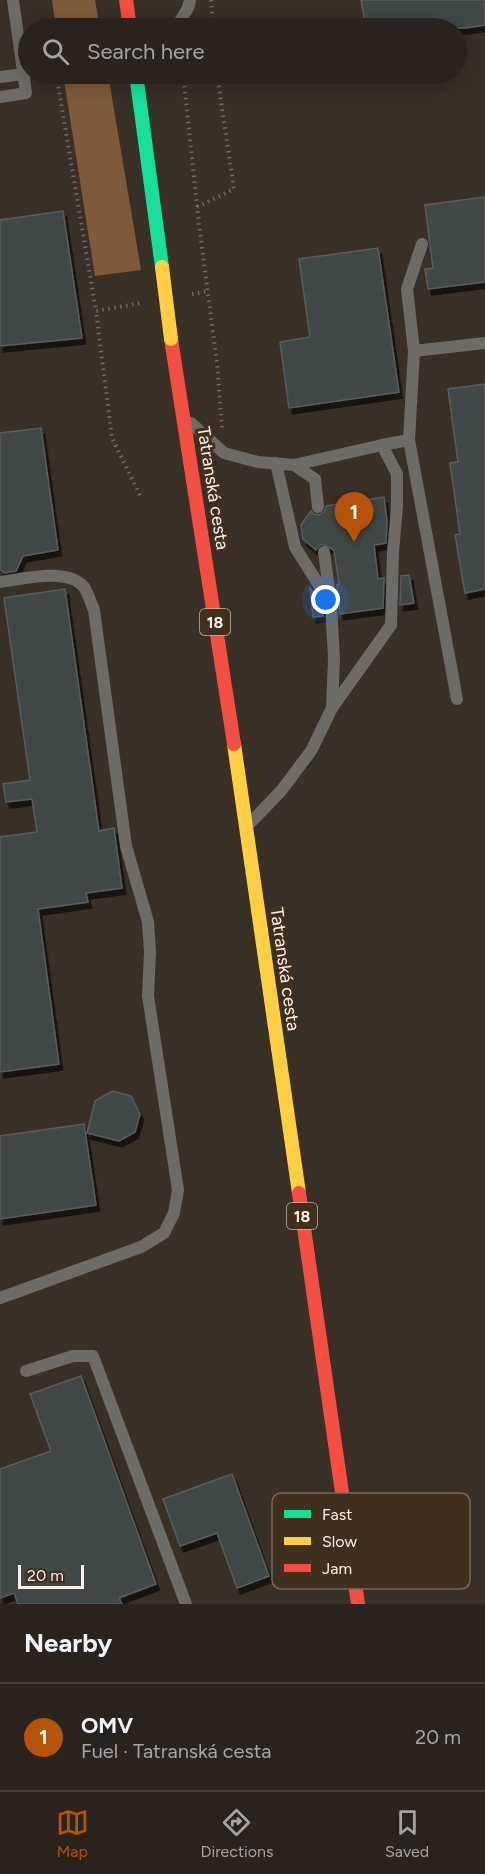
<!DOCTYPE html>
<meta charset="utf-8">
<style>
:root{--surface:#2a231d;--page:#322b26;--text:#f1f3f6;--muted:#a5a4a4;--line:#46403b;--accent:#b45309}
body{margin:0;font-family:Figtree,sans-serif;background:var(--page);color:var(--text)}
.scale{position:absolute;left:18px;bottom:15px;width:66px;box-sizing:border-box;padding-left:6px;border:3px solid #fdf1e7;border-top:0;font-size:16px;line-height:21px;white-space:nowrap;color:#fdf1e7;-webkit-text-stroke:4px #402e1f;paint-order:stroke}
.you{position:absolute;left:326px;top:600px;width:21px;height:21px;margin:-15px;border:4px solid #fff;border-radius:50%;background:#1a73e8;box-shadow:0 0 0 9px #1a73e833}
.badge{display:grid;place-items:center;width:39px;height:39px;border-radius:50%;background:var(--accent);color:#fff;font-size:20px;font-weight:700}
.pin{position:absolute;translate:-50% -50px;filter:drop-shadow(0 2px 3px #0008)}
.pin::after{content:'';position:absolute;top:32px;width:21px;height:18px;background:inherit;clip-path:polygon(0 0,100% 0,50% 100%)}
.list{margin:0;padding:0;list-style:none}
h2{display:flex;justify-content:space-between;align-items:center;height:78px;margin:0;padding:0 24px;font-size:26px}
h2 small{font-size:20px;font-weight:400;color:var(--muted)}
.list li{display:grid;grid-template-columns:39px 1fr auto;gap:18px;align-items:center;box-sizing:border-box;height:108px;padding:0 24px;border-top:2px solid var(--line)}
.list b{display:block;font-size:22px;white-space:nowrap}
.list p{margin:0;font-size:20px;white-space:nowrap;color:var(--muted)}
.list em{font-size:20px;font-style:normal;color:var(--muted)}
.icon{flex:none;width:33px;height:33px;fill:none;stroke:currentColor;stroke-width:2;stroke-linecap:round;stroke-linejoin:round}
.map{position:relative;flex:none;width:485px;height:1604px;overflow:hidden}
.search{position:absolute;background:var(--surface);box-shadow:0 3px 15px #0003;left:18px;right:18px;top:18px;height:66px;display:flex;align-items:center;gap:15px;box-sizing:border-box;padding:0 21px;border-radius:33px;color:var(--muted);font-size:22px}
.sheet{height:186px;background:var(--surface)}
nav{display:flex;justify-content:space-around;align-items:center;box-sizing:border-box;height:84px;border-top:2px solid var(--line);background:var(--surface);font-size:16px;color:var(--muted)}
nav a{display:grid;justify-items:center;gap:3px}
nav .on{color:var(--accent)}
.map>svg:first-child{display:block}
</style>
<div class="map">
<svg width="485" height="1604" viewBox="0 0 485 1604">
<defs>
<filter id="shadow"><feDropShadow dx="3.5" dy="6" stdDeviation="0" flood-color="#0009"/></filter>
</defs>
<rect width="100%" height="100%" fill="#382f27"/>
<path fill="#7e593a" d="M52 0H95L100 28H56Z
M63 74H108L141 270 95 276Z"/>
<path fill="#3f4647" stroke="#5b5c5b" stroke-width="1.5" filter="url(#shadow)" d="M361 0H485V25L465 28H366Z
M485 197V282L428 289 425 269 433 268 425 205Z
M63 211 82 338 0 346V220Z
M378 248 399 392 289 408 280 342 310 337 299 259Z
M485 384V589L465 593 455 535 460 534 450 463 458 462 448 389Z
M41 428 58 550 23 556 16 571 4 573 0 569V433Z
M384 497 387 521 386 543 374 545 378 579 384 578 383 608 340 614 337 585H339L334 550 323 544 319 546 316 550 303 539 301 525 311 511 314 514 319 515 325 511 326 506Z
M409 575 414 603 400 605 401 576Z
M310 588 323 606V616L313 617Z
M65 589 99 831 114 828 122 888 86 893 88 902 38 909 59 1064 0 1072V837L37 832 32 799 6 802 3 784 30 780 4 598Z
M112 1091 131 1096 140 1114 135 1132 119 1141 87 1133 95 1101Z
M84 1124 96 1205 0 1219V1136Z
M81 1376 156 1584 119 1598 122 1604H18L14 1593 0 1598V1469L51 1451 30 1394Z
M232 1474 269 1576 237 1588 217 1533 180 1546 163 1499Z"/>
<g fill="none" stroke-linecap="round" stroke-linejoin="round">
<path stroke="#6f6a64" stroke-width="4" stroke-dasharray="1.5 4.5" stroke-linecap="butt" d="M211 0 213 28
M183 74 199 224 217 363 222 428
M41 77 57 79 96 311
M197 207 234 189 217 74
M192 294 209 291
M140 495 112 438 96 311 141 303"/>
<path stroke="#6e6a65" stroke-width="12" d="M176 28 188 8 190 0
M0 77 24 74
M0 97 26 93 13 0
M414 351 407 289 422 244
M191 423 224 453 258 462 294 465 315 479 318 507
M409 440 414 351 485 343
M382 445 409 440 457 699
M276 463 295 547 329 601
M294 465 382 445 397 474V507L393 552 391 625 332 708
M0 582C22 579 68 567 84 587 88 593 91 603 94 610L126 846 148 922 150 952 148 996 178 1190 174 1213 164 1233 141 1247 0 1298
M251 822 281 791 311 751 332 708 334 659 331 604 324 552
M26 1371 73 1356H93L186 1604"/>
<path stroke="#16e098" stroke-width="14" d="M136 74 162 267"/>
<path stroke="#ffcf43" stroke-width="14" d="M234 744 299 1193"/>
<path stroke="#f24e42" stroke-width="14" d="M126 0 130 28
M171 339 234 744
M299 1193 358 1604"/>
<path stroke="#ffcf43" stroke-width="14" d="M162 267 171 339"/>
</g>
<g text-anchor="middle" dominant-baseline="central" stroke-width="6" stroke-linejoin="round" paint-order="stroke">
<g fill="#402e1f" stroke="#c4b6ab" stroke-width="1.5">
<rect x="200" y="609" width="30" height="26" rx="4.5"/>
<rect x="287" y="1203" width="30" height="26" rx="4.5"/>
</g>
<g font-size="16" font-weight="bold" fill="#fdf1e7">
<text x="215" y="622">18</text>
<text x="302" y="1216">18</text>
</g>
<g font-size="18" fill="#fdf1e7" stroke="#402e1f">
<text transform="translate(213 488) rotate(81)">Tatranská cesta</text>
<text transform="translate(285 969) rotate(82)">Tatranská cesta</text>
</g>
</g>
<rect x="272" y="1493" width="198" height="96" rx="9" fill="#402e1f" stroke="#79685b" stroke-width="1.5"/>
<rect x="284" y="1510" width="27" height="8" fill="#16e098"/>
<rect x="284" y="1537" width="27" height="8" fill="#ffcf43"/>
<rect x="284" y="1564" width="27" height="8" fill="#f24e42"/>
<g font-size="16" fill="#fdf1e7">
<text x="322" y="1520">Fast</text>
<text x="322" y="1547">Slow</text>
<text x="322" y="1574">Jam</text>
</g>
</svg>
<div class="scale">20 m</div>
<div class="you"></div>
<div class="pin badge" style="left:354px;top:542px">1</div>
<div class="search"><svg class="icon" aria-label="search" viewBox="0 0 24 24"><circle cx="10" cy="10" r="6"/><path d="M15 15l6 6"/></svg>Search here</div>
</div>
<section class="sheet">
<h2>Nearby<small></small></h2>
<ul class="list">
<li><span class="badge">1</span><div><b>OMV</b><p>Fuel · Tatranská cesta</p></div><em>20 m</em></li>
</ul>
</section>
<nav>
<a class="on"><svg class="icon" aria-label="map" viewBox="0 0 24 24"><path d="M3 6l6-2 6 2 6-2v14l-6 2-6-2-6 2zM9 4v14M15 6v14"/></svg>Map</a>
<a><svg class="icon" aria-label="directions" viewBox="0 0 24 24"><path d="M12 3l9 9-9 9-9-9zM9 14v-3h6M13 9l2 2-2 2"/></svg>Directions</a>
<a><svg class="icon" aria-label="saved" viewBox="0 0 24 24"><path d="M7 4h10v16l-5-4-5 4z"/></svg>Saved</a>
</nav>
